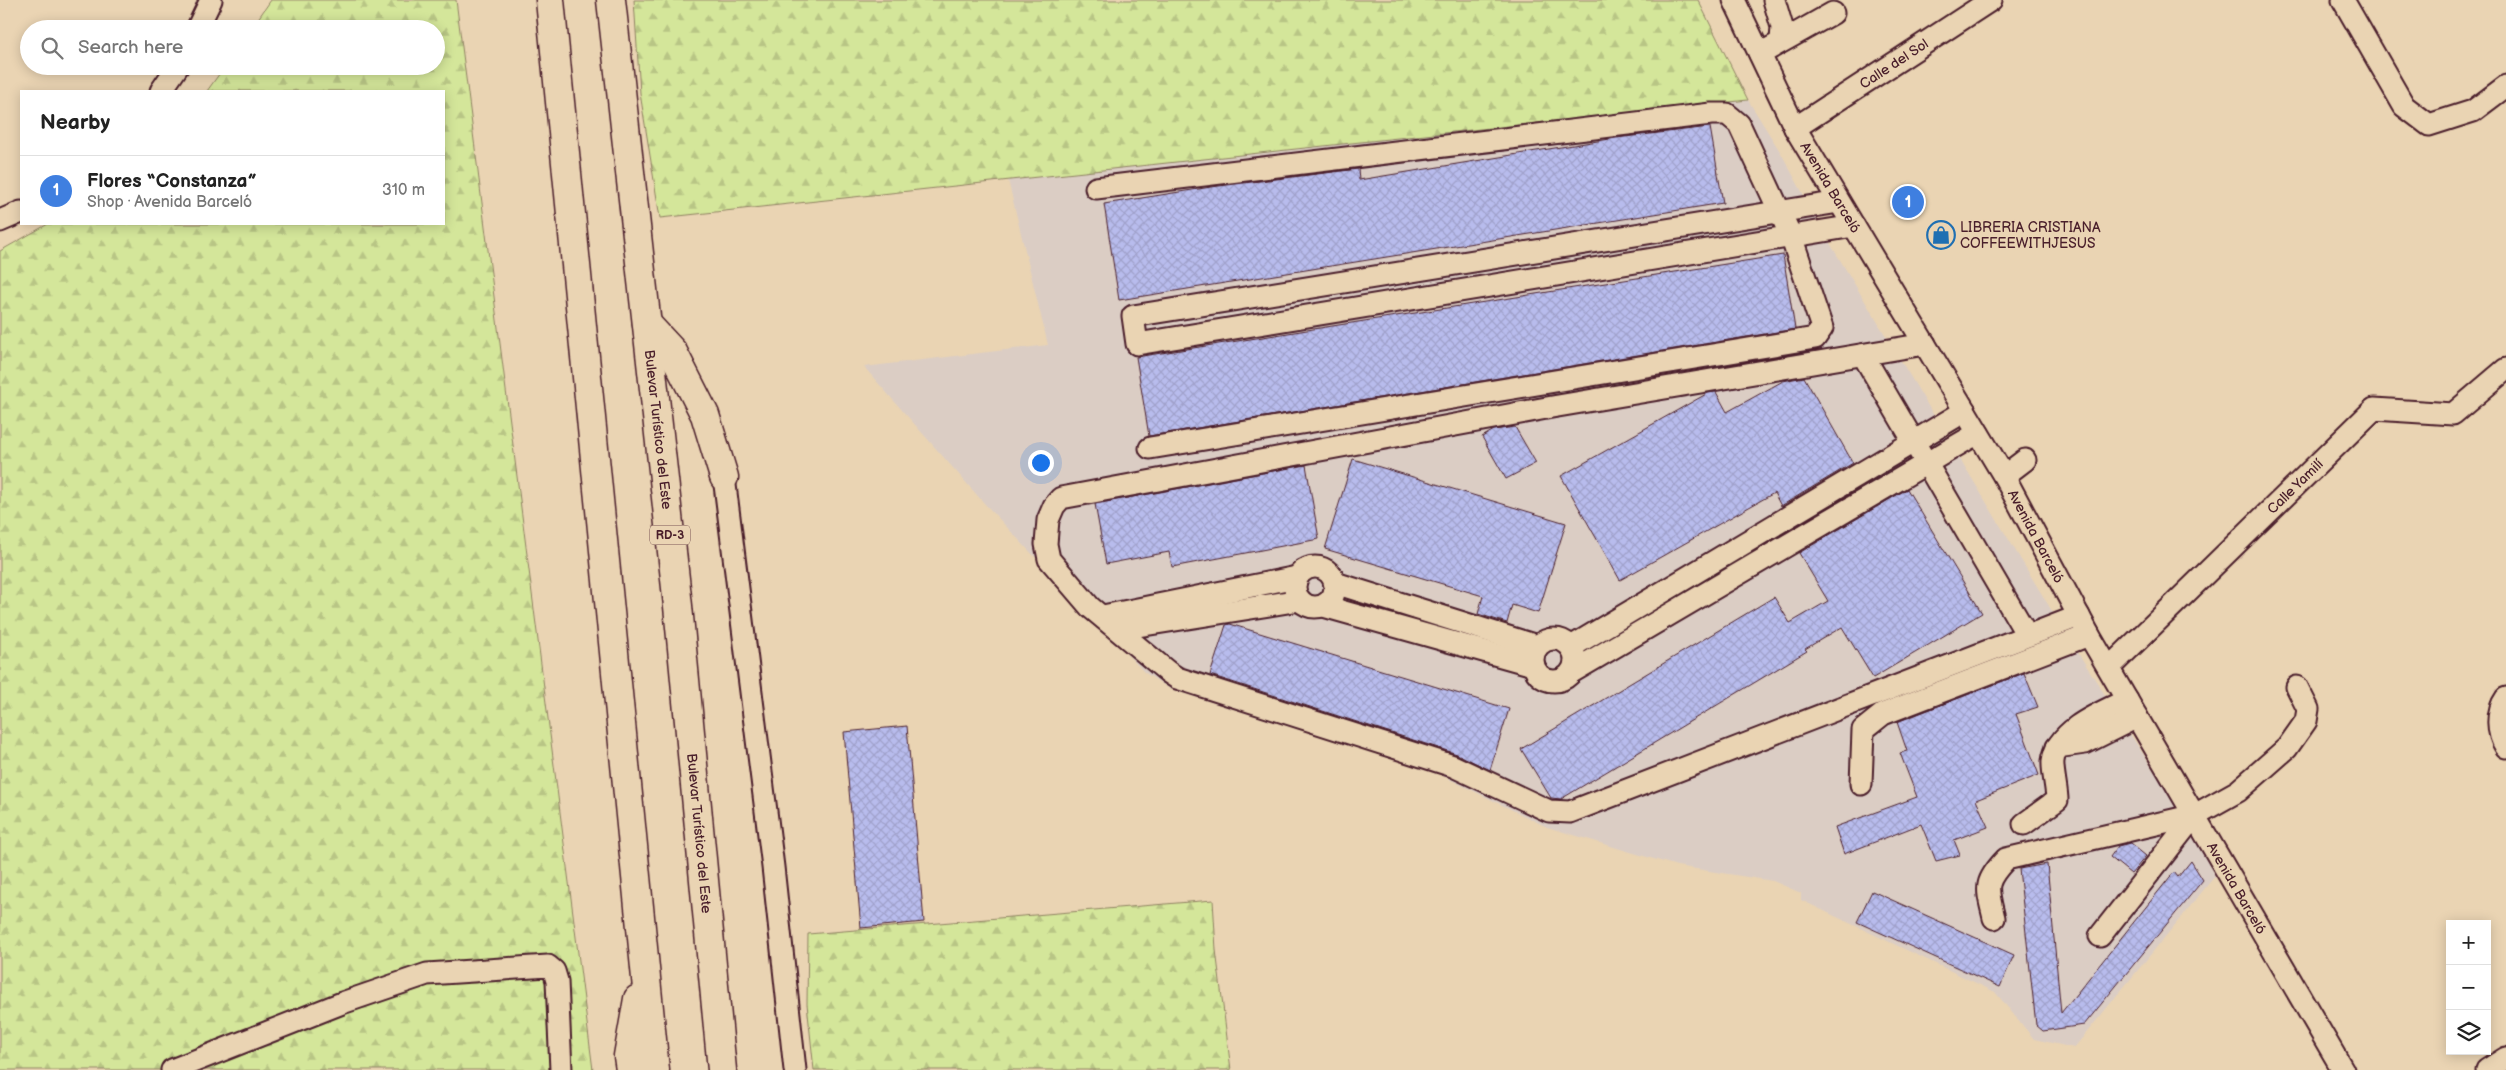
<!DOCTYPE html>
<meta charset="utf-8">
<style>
:root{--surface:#fff;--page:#f6f6f6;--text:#222;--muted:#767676;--line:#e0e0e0;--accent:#b45309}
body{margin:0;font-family:"Balsamiq Sans",sans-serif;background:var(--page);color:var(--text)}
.controls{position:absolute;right:15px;bottom:15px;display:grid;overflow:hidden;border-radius:0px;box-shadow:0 2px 12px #0003}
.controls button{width:45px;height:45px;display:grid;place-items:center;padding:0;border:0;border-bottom:1px solid var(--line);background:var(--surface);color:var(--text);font:25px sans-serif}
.you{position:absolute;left:1040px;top:462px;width:18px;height:18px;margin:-12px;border:4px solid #fff;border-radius:50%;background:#1a73e8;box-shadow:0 0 0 8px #1a73e833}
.badge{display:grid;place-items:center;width:32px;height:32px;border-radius:50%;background:var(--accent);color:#fff;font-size:16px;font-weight:700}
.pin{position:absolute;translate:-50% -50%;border:2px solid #fff;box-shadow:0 1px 5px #0006}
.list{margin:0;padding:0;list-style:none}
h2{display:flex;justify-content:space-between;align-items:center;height:65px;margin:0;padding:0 20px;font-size:21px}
h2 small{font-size:16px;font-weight:400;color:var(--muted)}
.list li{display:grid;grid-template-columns:32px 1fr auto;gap:15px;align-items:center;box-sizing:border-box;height:70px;padding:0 20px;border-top:1px solid var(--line)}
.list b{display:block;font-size:19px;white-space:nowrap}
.list p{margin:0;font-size:16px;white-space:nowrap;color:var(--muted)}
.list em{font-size:16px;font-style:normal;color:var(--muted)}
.icon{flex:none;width:28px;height:28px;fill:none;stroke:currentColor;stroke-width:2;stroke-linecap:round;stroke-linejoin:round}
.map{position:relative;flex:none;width:2506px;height:1070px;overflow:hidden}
.search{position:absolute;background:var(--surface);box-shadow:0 2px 12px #0003;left:20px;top:20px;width:425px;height:55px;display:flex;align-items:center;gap:12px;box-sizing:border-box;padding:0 18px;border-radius:28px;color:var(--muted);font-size:19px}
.panel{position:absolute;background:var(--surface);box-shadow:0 2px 12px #0003;left:20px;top:90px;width:425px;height:135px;border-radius:0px}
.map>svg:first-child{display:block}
</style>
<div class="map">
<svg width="2506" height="1070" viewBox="0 0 2506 1070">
<defs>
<pattern id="forest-firs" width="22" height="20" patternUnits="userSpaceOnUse" patternTransform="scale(1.25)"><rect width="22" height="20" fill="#d4e69a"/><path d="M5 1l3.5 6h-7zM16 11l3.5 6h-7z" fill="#b8c585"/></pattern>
<pattern id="building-cross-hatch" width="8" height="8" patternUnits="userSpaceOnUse" patternTransform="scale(1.25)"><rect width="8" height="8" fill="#b8bced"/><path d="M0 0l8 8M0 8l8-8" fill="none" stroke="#a0a1cb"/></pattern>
</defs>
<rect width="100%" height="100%" fill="#ead4b3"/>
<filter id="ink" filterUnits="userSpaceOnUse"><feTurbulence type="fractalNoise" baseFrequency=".02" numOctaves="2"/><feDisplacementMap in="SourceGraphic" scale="10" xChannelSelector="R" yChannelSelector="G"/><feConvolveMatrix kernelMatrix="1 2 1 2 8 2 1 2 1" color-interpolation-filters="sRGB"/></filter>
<g filter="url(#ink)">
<path fill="#dbcdc4" d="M1748 100 1781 153 1831 245 2064 631 2181 813 2215 876 2074 1048 2034 1039 1995 992 1801 900V893L1773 881 1677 866 1547 827 1437 773 1170 689 1144 672 984 503 864 367 1048 345 1008 180Z"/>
<path fill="url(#forest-firs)" stroke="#8f8262" d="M271 0H456L593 1070H0V251L48 224H444V91H207L225 66H436V29H251Z
M634 0H1698L1748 100 660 218 640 93Z
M1213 900 1216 950 1231 1070H814L807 1004 808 934Z"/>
<path fill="url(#building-cross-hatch)" stroke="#4a1f2b" d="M1710 127 1723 203 1119 300 1104 204 1211 187 1358 169 1359 180 1616 138Z
M1783 255 1795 329 1149 436 1136 357Z
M1804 377 1853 463 1781 506 1774 493 1620 580 1561 476 1708 393 1716 392 1727 412 1783 381Z
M1515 427 1536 463 1506 479 1482 437 1494 430Z
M1353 459 1566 523 1538 613 1512 605 1507 623 1478 614 1483 596 1325 549Z
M1306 465 1319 539 1172 567 1169 552 1106 564 1095 504Z
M1907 489 1982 613 1873 678 1842 627 1805 649 1807 651 1561 799 1551 798 1521 749 1774 597 1790 623 1828 601 1799 553Z
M1230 624 1509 709 1490 770 1457 754 1210 675 1226 625Z
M2024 673 2038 707 2016 714 2039 775 1976 800 1988 827 1954 840 1960 855 1936 861 1921 824 1844 854 1835 827 1917 797 1900 753 1907 751 1897 722Z
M907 726 924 922 861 928 844 732Z
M2130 843 2146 856 2131 874 2110 857 2118 846Z
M2191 861 2203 880 2084 1025 2043 1031 2036 1025 2019 869 2047 864 2061 1013 2174 872 2178 877Z
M1872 891 2014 955 2000 987 1857 922Z"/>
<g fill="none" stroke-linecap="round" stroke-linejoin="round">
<defs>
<g id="minor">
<path id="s1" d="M1734 0 1795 128 2004 476 2089 635 2343 1070"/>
<path d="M1774 0 1782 27 1781 41"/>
<path d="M2343 0 2404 106 2429 125 2473 111 2506 86"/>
<path d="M197 29 211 0"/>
<path d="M1760 54 1833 13"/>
<path d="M161 91 178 66"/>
<path id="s2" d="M1795 128 1991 0"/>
<path d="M1096 188 1711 114H1727L1739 124 1791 236 1822 328 1815 338 1150 448"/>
<path d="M1839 202 1133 316 1137 344 1854 226"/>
<path d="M0 221 21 212"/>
<path d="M1925 344 1552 407 1061 498 1054 506 1048 520 1046 544 1049 559 1090 607 1168 672 1177 678 1453 766 1549 811 1570 812 2079 616"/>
<path d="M1863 355 2027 635"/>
<path d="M2004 476 2025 460"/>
<path d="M724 477 773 867 795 1070"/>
<circle cx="1315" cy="587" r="20"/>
<path d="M1335 583 1537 646"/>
<path d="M1323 606 1533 665"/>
<path d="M1103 616 1297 577"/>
<path d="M1119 629 1300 600"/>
<circle cx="1554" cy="660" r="21"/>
<path d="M1571 647 1965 411"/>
<path id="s3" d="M2109 668 2374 409 2453 414 2506 369"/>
<path d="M1572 672 1978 433"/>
<path d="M2506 698C2496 712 2497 733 2506 747"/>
<path d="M2057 747 2085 743 2137 717"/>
<path d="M1861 784 1863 730 1883 714 2089 635"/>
<path d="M2024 824 2057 800C2057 789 2052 770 2053 761 2057 729 2102 712 2127 700"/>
<path d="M1994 918C1987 888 1983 883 2006 859L2195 815"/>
<path d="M2100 936 2195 815 2238 791 2287 748 2306 721 2308 709 2297 687"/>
<path d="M172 1070 342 1003 427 974 548 966 554 971 557 981 561 1070"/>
<path d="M2487 1070 2506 1058"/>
</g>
<g id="highway">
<path d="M550 0 655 1070"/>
<path id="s4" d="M611 0 678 606 722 1070"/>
<path d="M647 324 673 352 705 415 724 477"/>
<path d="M630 1070 628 1056 638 999"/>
</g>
</defs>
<use href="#minor" stroke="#4a1f2b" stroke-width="25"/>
<use href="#highway" stroke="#4a1f2b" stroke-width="31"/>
<use href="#minor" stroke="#ead4b3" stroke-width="21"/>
<use href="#highway" stroke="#ead4b3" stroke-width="28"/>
</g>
</g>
<defs>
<symbol id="shop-ring" viewBox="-11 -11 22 22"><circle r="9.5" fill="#ead4b3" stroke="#1f6fb2" stroke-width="1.5"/><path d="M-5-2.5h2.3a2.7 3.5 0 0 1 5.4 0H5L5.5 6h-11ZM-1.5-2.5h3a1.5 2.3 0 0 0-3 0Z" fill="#1f6fb2"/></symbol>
</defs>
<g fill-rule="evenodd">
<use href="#shop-ring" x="1925" y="219" width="32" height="32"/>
</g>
<g text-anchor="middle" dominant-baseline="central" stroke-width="4" stroke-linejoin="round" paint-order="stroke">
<rect fill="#ead4b3" stroke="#7a5554" stroke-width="1" x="650" y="525.5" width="40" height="19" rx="4"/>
<g font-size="12" font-weight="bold" fill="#4a1f2b">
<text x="670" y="535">RD-3</text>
</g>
<g font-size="14" fill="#4a1f2b" stroke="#ead4b3">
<text stroke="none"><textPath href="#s2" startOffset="118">Calle del Sol</textPath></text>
<text stroke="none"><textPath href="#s1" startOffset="211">Avenida Barceló</textPath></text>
<text stroke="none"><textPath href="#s4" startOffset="432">Bulevar Turístico del Este</textPath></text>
<text stroke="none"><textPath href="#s3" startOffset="260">Calle Yamilí</textPath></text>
<text stroke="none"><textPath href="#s1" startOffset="616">Avenida Barceló</textPath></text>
<text stroke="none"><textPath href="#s4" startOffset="838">Bulevar Turístico del Este</textPath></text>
<text stroke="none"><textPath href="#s1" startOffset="1021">Avenida Barceló</textPath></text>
</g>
<g font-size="14" fill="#4a1f2b" stroke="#ead4b3" text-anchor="start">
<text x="1960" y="227">LIBRERIA CRISTIANA<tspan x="1960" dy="16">COFFEEWITHJESUS</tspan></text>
</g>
</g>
</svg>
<div class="controls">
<button>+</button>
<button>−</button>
<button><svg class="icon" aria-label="layers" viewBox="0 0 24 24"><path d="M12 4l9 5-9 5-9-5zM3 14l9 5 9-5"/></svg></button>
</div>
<div class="you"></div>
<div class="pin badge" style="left:1908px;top:202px;background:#3f7fe0">1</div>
<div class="search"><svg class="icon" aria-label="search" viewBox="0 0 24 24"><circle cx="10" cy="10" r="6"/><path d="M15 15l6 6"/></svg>Search here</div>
<section class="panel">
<h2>Nearby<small></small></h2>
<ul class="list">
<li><span class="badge" style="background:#3f7fe0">1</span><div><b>Flores “Constanza”</b><p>Shop · Avenida Barceló</p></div><em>310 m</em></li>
</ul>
</section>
</div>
